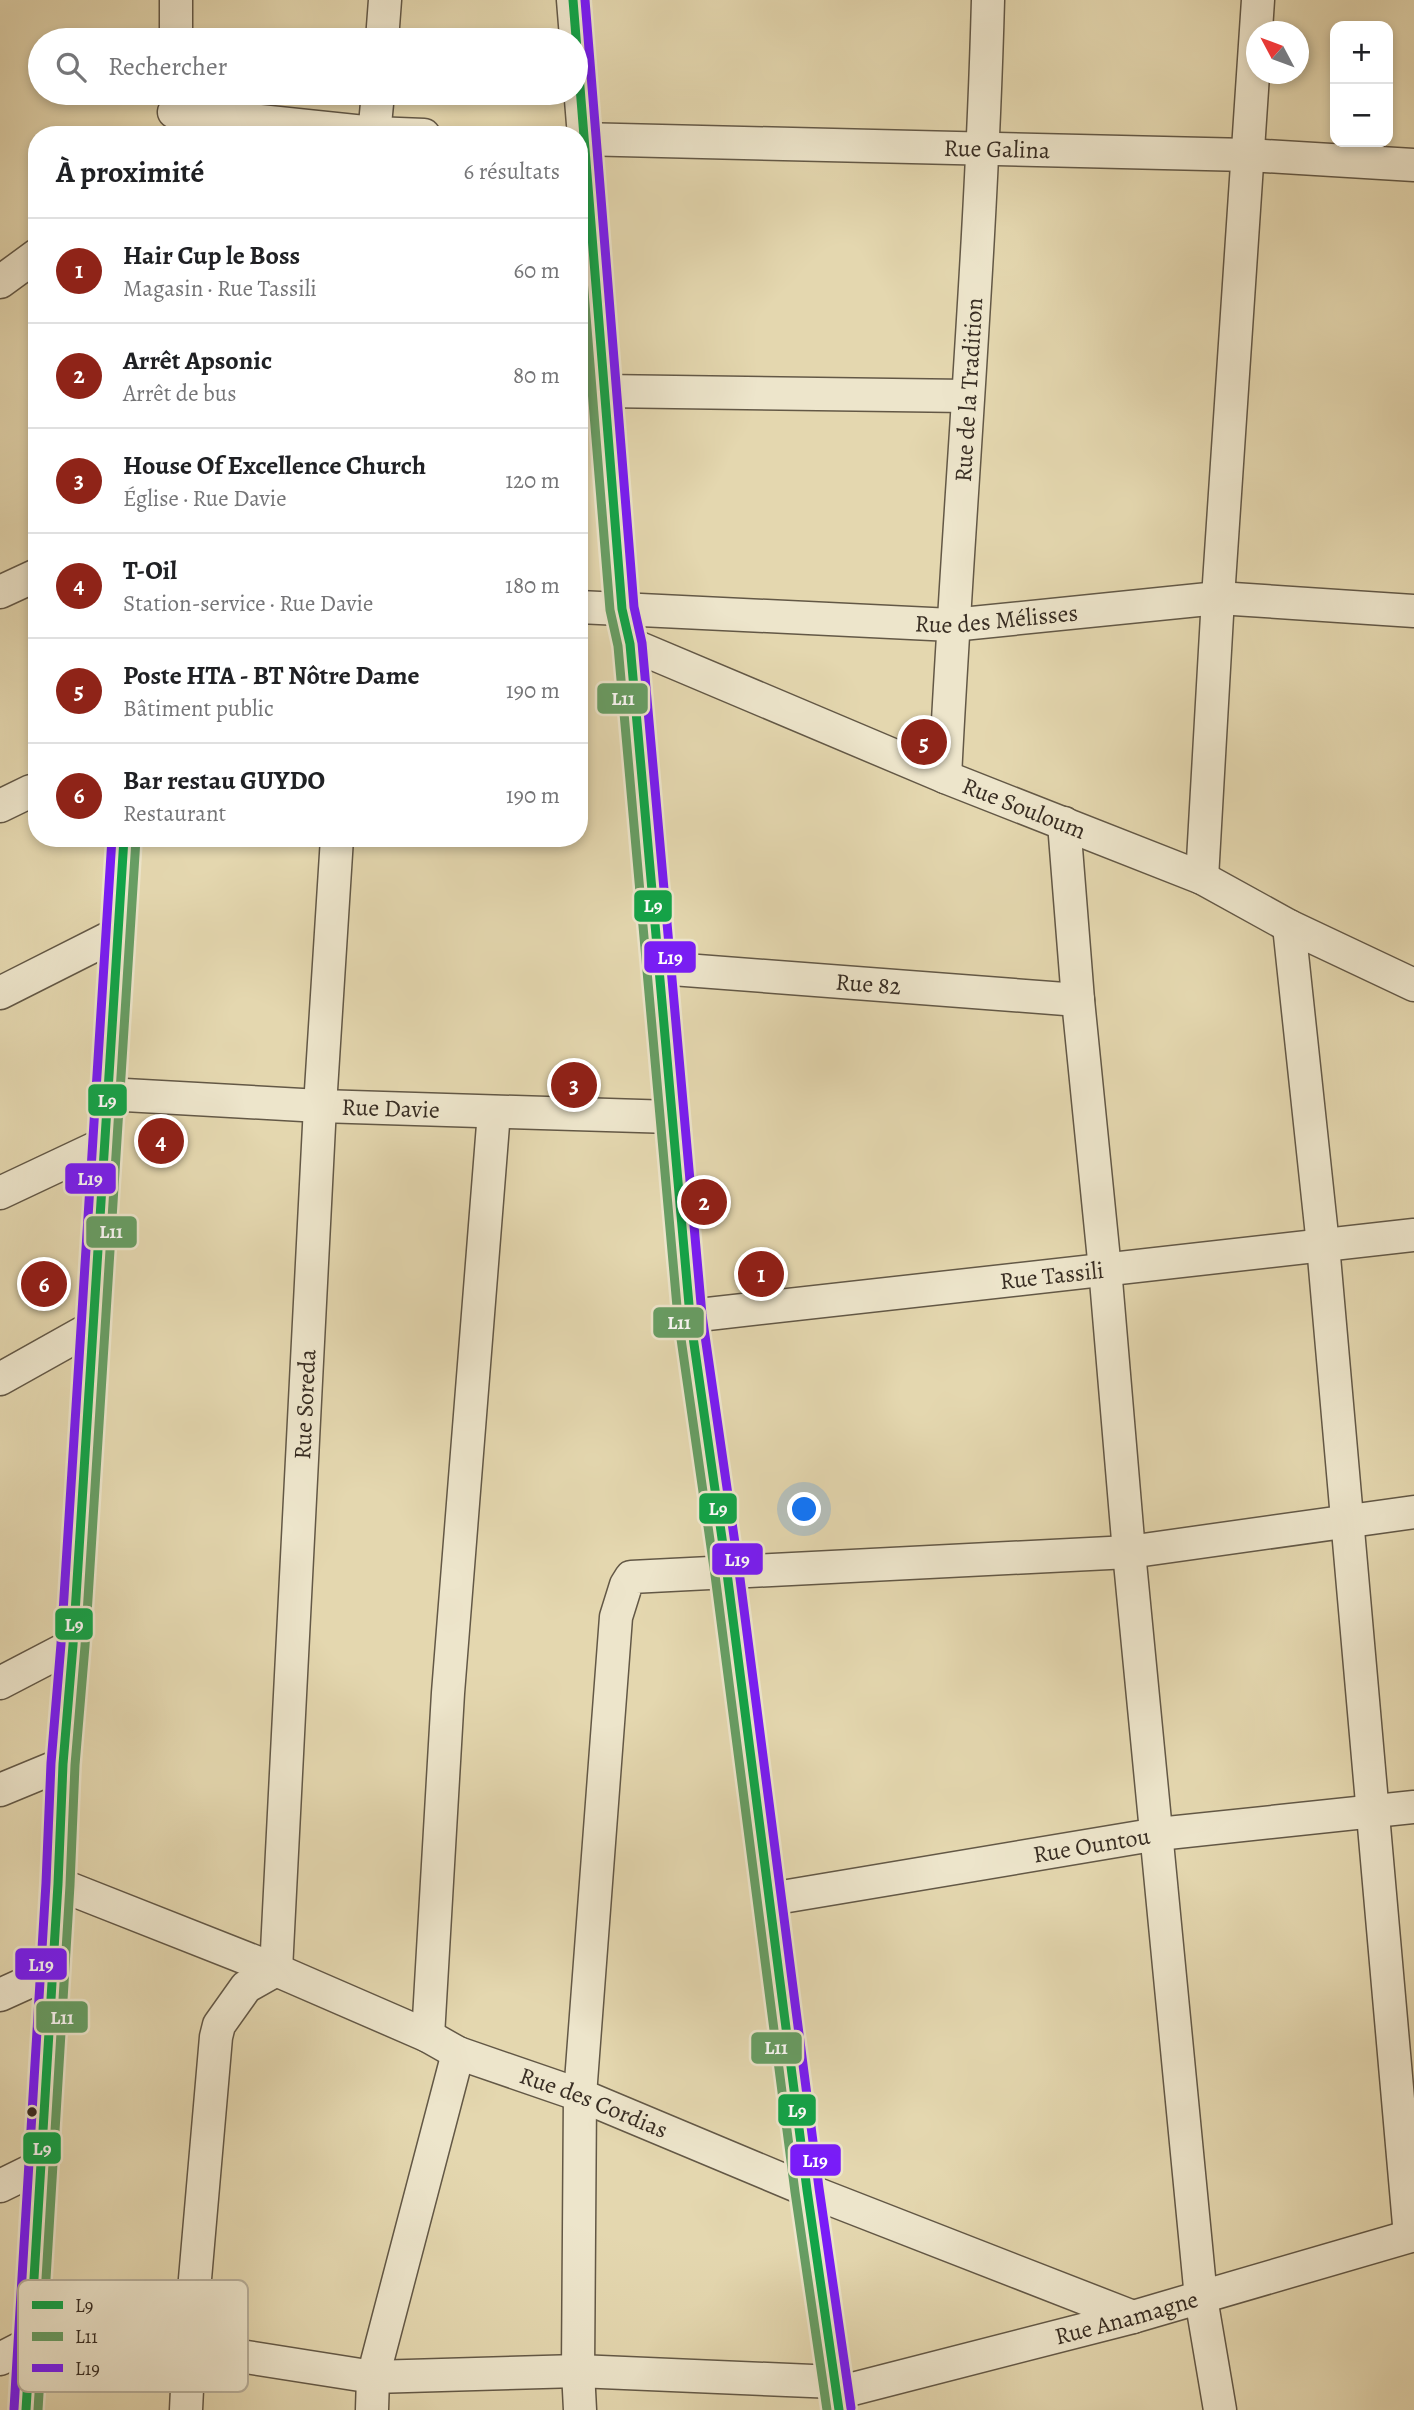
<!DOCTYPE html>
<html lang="fr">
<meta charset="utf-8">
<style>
:root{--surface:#fff;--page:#f2f2f2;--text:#202124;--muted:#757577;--line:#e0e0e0;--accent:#8f2418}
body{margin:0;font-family:Alegreya,serif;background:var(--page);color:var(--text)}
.controls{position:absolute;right:21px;top:21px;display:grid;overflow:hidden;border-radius:14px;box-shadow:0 4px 10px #0003}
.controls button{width:63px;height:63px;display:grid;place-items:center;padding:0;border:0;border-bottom:2px solid var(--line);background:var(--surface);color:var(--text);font:35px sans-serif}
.compass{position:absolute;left:1246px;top:21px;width:63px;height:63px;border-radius:50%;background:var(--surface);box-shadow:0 4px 10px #0003;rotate:311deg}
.you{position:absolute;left:805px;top:1510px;width:24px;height:24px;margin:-18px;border:5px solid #fff;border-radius:50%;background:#1a73e8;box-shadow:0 0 0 10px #1a73e833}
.badge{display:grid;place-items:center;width:46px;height:46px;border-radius:50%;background:var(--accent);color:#fff;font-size:23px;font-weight:700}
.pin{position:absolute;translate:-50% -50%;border:4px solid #fff;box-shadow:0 2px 7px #0006}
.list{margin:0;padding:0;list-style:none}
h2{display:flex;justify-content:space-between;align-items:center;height:91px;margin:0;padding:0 28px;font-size:30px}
h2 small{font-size:23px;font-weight:400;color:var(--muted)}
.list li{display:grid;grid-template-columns:46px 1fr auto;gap:21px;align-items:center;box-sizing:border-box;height:105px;padding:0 28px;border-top:2px solid var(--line)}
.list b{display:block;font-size:26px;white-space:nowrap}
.list p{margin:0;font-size:23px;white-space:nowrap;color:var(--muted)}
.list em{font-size:23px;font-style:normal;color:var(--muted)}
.icon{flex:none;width:38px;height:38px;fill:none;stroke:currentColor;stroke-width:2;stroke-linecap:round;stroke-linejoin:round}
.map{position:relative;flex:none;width:1414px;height:2410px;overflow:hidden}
.search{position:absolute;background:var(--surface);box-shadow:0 4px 10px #0003;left:28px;top:28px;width:560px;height:77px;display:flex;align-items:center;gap:18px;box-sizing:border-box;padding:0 24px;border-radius:38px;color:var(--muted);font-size:26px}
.panel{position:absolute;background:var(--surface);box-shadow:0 4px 10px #0003;left:28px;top:126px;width:560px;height:721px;border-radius:28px}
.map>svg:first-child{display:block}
</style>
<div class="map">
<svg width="1414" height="2410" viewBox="0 0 1414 2410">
<rect width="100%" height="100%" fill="#e4d7af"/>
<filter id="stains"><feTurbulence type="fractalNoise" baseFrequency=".00286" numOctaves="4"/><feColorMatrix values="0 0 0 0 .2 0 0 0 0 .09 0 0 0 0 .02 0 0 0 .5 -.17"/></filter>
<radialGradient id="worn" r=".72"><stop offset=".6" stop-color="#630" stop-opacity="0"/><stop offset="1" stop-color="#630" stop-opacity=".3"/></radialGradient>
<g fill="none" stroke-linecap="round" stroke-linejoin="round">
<defs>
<g id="minor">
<path d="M573 0 622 609 630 644 690 1316 727 1573 807 2190 839 2410"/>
<path d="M176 40V0"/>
<path d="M382 40 385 0"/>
<path d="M174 112 374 133 424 135"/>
<path d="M374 135 378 93"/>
<path id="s1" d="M579 139 1248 155 1414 165"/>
<path d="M0 282 37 255"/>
<path d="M603 391 967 396"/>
<path d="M0 592 37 575"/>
<path id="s2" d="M579 607 952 625 1218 598 1414 611"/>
<path id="s3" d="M630 644 945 777 1202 878 1289 926 1414 985"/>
<path id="s4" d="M945 777C958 518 981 259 988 0"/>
<path d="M0 806 31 791H37"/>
<path d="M1064 823 1078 1000 1106 1280 1129 1552 1201 2298 1220 2410"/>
<path d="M1202 878 1218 598 1258 0"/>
<path d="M1289 926 1323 1245 1410 2236"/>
<path id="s5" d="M659 968 1078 1000"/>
<path d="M0 993 117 934"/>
<path id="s6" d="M107 1094 320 1106 672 1117"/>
<path d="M0 1193 104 1144"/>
<path id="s7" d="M690 1316 1414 1235"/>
<path d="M0 1379 93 1327"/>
<path d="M0 1683 73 1645"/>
<path d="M0 1790 63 1764"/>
<path id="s8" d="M58 1884 276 1970 428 2036 458 2053 580 2095 807 2190 1133 2317"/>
<path id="s9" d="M770 1899 1158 1834 1414 1807"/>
<path d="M0 1995 53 1971"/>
<path d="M428 2036 448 1693 494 1112"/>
<path d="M0 2186 39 2167"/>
<path d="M0 2359 31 2343 189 2348 373 2377 578 2371 835 2382"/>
<path id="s10" d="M837 2393 1133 2317 1414 2235"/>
<path d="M26 2410 58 1884 63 1764 73 1645 124 838"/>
<path id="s11" d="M186 2410 189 2348 216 2037 219 2025 246 1987 276 1970 320 1106 337 838"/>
<path d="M372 2410 373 2377 458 2053"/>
<path d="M580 2410 578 2371 580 2095 616 1617 626 1585 631 1577 1129 1552 1414 1512"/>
</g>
</defs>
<use href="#minor" stroke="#635846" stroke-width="35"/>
<use href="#minor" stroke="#ede5cb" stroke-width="32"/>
<defs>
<path id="bus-1" d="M573 0 622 609 630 644 690 1316 727 1573 807 2190 839 2410
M26 2410 58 1884 63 1764 73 1645 124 838"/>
<path id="bus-2" d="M579 230 610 610 618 646 678 1318 715 1575 795 2192 827 2410
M38 2410 70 1885 75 1765 85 1646 136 839"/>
<path id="bus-3" d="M585 0 634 607 642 643 702 1315 739 1571 819 2188 851 2408
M14 2409 46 1883 51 1763 61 1644 112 838"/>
</defs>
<use href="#bus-1" stroke="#ede5cb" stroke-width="14"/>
<use href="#bus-2" stroke="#ede5cb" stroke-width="14"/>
<use href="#bus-3" stroke="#ede5cb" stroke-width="14"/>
<use href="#bus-1" stroke="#12a448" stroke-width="9"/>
<use href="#bus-2" stroke="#679e64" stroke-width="9"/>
<use href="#bus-3" stroke="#791cf8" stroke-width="9"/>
</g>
<circle fill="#382d23" stroke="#ede5cb" stroke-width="2.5" cx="32" cy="2112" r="6"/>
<g text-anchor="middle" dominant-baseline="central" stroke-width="6" stroke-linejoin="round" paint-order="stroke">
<g font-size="24" fill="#382d23" stroke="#ede5cb">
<text stroke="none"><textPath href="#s1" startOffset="418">Rue Galina</textPath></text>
<text stroke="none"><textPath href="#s4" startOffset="388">Rue de la Tradition</textPath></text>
<text stroke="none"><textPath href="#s2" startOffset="418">Rue des Mélisses</textPath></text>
<text stroke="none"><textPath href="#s3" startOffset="427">Rue Souloum</textPath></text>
<text stroke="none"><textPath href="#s5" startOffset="210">Rue 82</textPath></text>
<text stroke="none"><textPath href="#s6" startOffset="284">Rue Davie</textPath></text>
<text stroke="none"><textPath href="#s7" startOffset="364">Rue Tassili</textPath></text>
<text stroke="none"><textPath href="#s11" startOffset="1034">Rue Soreda</textPath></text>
<text stroke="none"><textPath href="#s9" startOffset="326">Rue Ountou</textPath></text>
<text stroke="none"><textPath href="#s8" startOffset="579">Rue des Cordias</textPath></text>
<text stroke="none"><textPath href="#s10" startOffset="299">Rue Anamagne</textPath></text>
</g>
</g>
<rect x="18" y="2280" width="230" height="112" rx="10" fill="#ede5cb" stroke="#b7ae99" stroke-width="2"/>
<rect x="32" y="2301" width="31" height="8" fill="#12a448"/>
<rect x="32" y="2332" width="31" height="9" fill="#679e64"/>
<rect x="32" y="2364" width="31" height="8" fill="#791cf8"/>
<g font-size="19" fill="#382d23">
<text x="75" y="2312">L9</text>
<text x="75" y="2343">L11</text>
<text x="75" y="2375">L19</text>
</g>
<g stroke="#ede5cb" stroke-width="2.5">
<rect x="596" y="682" width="53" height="33" rx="7" fill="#679e64"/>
<rect x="633" y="889" width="40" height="34" rx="7" fill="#12a448"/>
<rect x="643" y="940" width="54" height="34" rx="7" fill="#791cf8"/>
<rect x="87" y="1083" width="41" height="34" rx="7" fill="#12a448"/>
<rect x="64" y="1162" width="53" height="33" rx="7" fill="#791cf8"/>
<rect x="85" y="1215" width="53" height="34" rx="7" fill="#679e64"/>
<rect x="652" y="1306" width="53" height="33" rx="7" fill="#679e64"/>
<rect x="698" y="1492" width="40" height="33" rx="7" fill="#12a448"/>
<rect x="711" y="1542" width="53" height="34" rx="7" fill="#791cf8"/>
<rect x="54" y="1607" width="40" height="34" rx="7" fill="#12a448"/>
<rect x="14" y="1947" width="54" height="34" rx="7" fill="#791cf8"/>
<rect x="35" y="2000" width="54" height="34" rx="7" fill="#679e64"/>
<rect x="750" y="2031" width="53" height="34" rx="7" fill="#679e64"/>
<rect x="777" y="2093" width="40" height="34" rx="7" fill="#12a448"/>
<rect x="22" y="2131" width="40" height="34" rx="7" fill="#12a448"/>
<rect x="789" y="2143" width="53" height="34" rx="7" fill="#791cf8"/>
</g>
<g font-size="19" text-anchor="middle" font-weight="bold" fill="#fff">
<text x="623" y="705">L11</text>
<text x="653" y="912">L9</text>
<text x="670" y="964">L19</text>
<text x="107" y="1107">L9</text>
<text x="90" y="1185">L19</text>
<text x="111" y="1238">L11</text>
<text x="679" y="1329">L11</text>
<text x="718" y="1515">L9</text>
<text x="737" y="1566">L19</text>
<text x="74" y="1631">L9</text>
<text x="41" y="1971">L19</text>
<text x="62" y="2024">L11</text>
<text x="776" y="2054">L11</text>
<text x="797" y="2117">L9</text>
<text x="42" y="2155">L9</text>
<text x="815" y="2167">L19</text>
</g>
<rect width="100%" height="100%" filter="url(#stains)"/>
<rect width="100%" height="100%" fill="url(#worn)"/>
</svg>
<div class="controls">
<button>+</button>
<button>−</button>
</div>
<svg class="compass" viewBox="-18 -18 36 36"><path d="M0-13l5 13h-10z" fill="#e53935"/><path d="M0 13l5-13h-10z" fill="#757577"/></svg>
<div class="you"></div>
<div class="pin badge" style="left:761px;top:1274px">1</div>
<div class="pin badge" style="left:704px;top:1202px">2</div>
<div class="pin badge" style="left:574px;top:1085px">3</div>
<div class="pin badge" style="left:161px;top:1141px">4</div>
<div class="pin badge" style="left:924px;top:742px">5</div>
<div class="pin badge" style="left:44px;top:1284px">6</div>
<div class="search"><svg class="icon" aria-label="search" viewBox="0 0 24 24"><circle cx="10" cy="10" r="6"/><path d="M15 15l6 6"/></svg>Rechercher</div>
<section class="panel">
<h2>À proximité<small>6 résultats</small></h2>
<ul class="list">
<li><span class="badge">1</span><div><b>Hair Cup le Boss</b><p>Magasin · Rue Tassili</p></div><em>60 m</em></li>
<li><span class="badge">2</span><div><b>Arrêt Apsonic</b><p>Arrêt de bus</p></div><em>80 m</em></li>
<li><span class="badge">3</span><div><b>House Of Excellence Church</b><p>Église · Rue Davie</p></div><em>120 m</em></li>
<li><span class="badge">4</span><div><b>T-Oil</b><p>Station-service · Rue Davie</p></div><em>180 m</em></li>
<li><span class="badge">5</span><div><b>Poste HTA - BT Nôtre Dame</b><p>Bâtiment public</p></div><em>190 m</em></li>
<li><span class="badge">6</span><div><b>Bar restau GUYDO</b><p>Restaurant</p></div><em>190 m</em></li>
</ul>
</section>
</div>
